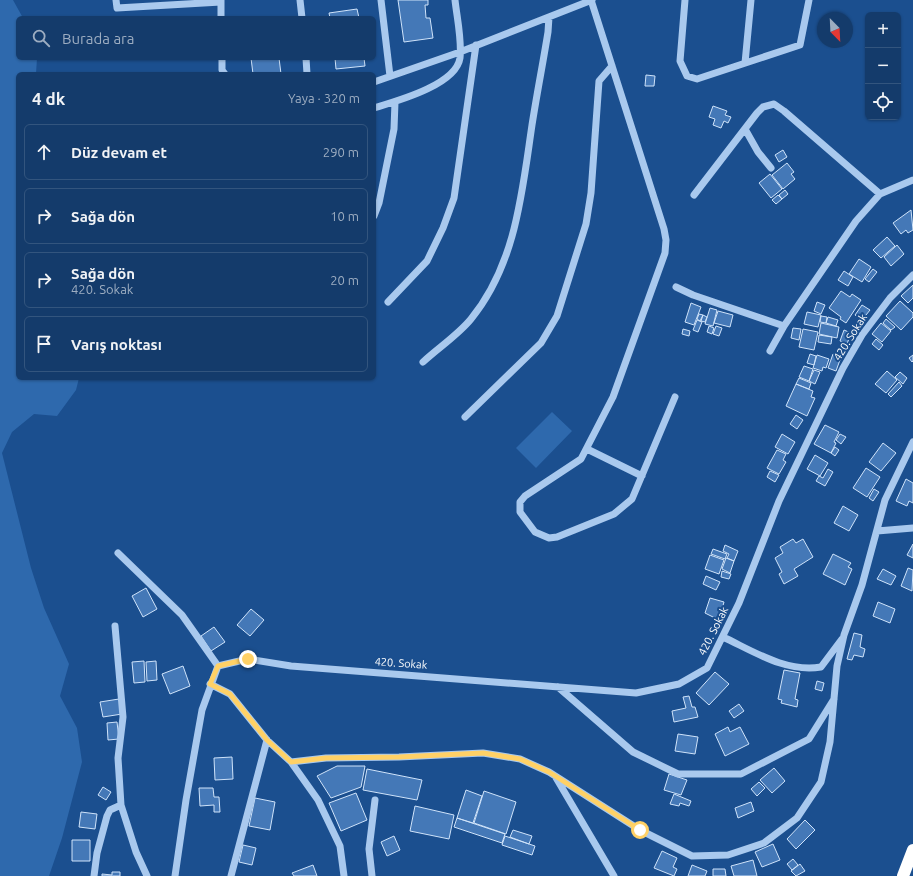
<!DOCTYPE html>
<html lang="tr">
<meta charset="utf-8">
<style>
:root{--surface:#143b6b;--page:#214673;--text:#f1f3f6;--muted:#9dadc1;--line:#33557e}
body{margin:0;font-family:Ubuntu,sans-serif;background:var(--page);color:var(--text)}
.controls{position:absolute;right:12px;top:12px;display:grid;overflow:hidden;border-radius:6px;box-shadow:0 1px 3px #0004}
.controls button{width:36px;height:36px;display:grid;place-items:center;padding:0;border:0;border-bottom:1px solid var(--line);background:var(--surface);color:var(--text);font:20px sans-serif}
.compass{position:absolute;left:817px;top:12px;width:36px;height:36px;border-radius:50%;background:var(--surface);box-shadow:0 1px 3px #0004;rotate:156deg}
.stop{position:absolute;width:12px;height:12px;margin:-9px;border:3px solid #ffd166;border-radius:50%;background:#fff}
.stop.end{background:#ffd166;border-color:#fff;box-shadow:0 1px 4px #0008}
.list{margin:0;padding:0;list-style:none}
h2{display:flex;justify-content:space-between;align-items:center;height:52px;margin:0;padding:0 16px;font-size:17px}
h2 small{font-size:13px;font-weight:400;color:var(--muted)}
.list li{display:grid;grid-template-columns:26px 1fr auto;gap:12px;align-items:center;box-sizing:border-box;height:56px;margin:0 8px 8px;padding:0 8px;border:1px solid var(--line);border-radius:6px}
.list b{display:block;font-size:15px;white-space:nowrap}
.list p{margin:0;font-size:13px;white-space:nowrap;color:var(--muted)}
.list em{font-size:13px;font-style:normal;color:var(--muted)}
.icon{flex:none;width:22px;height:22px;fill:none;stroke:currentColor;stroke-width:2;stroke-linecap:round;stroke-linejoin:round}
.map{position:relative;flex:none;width:913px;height:876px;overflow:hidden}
.search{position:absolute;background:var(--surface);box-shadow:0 1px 3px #0004;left:16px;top:16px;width:360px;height:44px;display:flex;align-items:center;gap:10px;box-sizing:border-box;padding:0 14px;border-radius:6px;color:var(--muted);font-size:15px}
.panel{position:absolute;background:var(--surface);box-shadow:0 1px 3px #0004;left:16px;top:72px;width:360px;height:308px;border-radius:6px}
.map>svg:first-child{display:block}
</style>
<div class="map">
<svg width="913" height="876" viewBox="0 0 913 876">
<rect width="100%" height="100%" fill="#1b4f8f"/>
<path fill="#2e69ad" d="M0 0H13L23 18H18V58H37L36 74H18V378H79L76 390 57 416 34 414 12 432 2 453 31 568 44 608 69 664 60 696 77 728 82 762 62 838 49 876H0Z
M552 412 572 431 536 468 516 448Z"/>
<path fill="#4478b7" stroke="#cfe3fa" d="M398 0H428V5H425L426 18H430L433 38 404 42Z
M357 9 359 18H330L329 13Z
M251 58H279L281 74H253Z
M335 58H364L365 66 336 69Z
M646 75 655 76 654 86H645Z
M713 106 727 111 725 115 731 117 728 123 724 121 721 128 713 125 715 119 709 117Z
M783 150 787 157 779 162 775 155Z
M787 163 794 172 791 174 795 179 783 189 772 175Z
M770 174 782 189 771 198 759 183Z
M785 190 788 194 782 199 779 195Z
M778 195 782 199 776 204 772 200Z
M911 210 913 230 908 233 906 230 901 234 893 223Z
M887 237 895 246 881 258 873 250Z
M897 245 904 254 891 266 884 257Z
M859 259 871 267 862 282 849 274Z
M873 269 877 272 869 282 865 279Z
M844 271 853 277 848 286 838 280Z
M913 285V298L908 303 901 296Z
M841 291 850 297 852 294 861 300 846 323 840 319 841 317 829 308Z
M900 301 913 313V317L901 330 886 316Z
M817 302 825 305 821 314 814 311Z
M691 303 701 307 694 325 685 322Z
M862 305 870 310 862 320 855 315Z
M710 308 717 310 713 326 705 324Z
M718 311 733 315 730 327 714 323Z
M807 312 821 315 818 327 804 324Z
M699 314 703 315 700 321 697 319Z
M703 315 707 317 705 322 701 321Z
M821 316 827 317 826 323 820 322Z
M828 317 838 320 836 326 826 323Z
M886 319 895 327 891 330 883 323Z
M697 320 702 322 698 332 693 330Z
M821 323 839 327 837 338 819 334Z
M881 323 891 331 882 342 872 334Z
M709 326 714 328 712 334 707 332Z
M716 326 722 328 719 336 713 334Z
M793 328 801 329 799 340 791 338Z
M683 329 690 331 689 336 682 334Z
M803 329 818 332 814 350 799 347Z
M844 330 851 333 847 344 840 341Z
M819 335 832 337 831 344 818 342Z
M876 339 883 345 879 350 872 344Z
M810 354 816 356 814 365 807 363Z
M833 354 841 357 836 371 828 368Z
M817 355 829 359 826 368 823 367 822 371 813 368Z
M913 355V361L912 362 909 358Z
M804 366 813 369 809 381 799 377Z
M814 370 820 372 815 384 809 381Z
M887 371 897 380 886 393 875 384Z
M900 372 907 378 903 384 895 377Z
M799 378 811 383 809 389 796 384Z
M899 382 902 386 891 397 888 394Z
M796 384 813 391 811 397 815 398 807 416 786 406Z
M796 415 803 420 797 429 790 424Z
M825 425 839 432 834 442 836 443 831 453 814 444Z
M782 434 795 442 788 454 775 447Z
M840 434 846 437 841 444 836 440Z
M883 443 896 453 881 471 869 462Z
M835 447 839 450 835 456 831 453Z
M777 450 786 454 783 460 786 462 779 474 767 468Z
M815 455 828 463 820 476 807 469Z
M866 468 880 477 867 497 853 488Z
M828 469 833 472 825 486 816 481 819 476 823 478Z
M770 471 779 475 775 482 767 477Z
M906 479 913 483V503L909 501 907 506 896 501Z
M874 489 879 492 873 501 869 498Z
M843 506 858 515 849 531 834 523Z
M793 539 796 543 803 539 813 557 794 569 798 576 784 584 779 574 782 572 775 558 783 553 780 547Z
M913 544V558L907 555Z
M725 545 738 551 734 561 727 558 729 554 723 551Z
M713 549 727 554 725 559 711 554Z
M833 554 851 563 848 567 852 569 845 585 823 574Z
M710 555 724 560 719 574 705 569Z
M726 558 734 561 730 573 722 569Z
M908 568 913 570 912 591 901 586Z
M883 569 896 576 891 585 877 579Z
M722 571 731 574 729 579 721 577Z
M706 576 720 582 716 590 703 584Z
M146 588 157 609 143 617 132 596Z
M710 598 724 602 719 620 705 613Z
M878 602 895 609 890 623 873 616Z
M251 609 264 620 250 636 237 625Z
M214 627 225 642 211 651 201 636Z
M854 633 862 635 860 647 865 649 863 657 854 655 852 660 847 659Z
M144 661 145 682 134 683 132 662Z
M156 661 157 680 147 681 146 662Z
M183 666 190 686 170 694 162 674Z
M784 670 800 673 795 699 798 700 797 707 781 703 782 700 778 699Z
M715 672 729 684 709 705 696 693Z
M817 681 824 683 822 691 815 689Z
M689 696 692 707H695L698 717 674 722 672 711 686 708 683 697Z
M119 699 122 714 103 717 100 702Z
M739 704 744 711 734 718 729 711Z
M117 722 119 739 108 740 107 723Z
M728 727 730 732 740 727 749 744 725 756 715 734Z
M678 734 698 737 695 754 675 751Z
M232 757 233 779 215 780 214 758Z
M337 766H365L361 787 331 798 317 776Z
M774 768 785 781 772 793 760 780Z
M367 769 422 780 417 800 363 790Z
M669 774 687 780 681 795 664 790Z
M759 782 765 788 757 796 751 789Z
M103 787 111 792 106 800 98 795Z
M199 788H213L214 797H219L220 812H214V805L200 806Z
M466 790 482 796 473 823 457 818Z
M484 791 516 802 506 834 474 823Z
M356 793 367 820 341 831 329 803Z
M674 794 691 801 689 806 680 803 679 806 670 804Z
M255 798 275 802 270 830 249 826Z
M751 802 754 811 738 818 735 808Z
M415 806 454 815 449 839 410 831Z
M81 812 97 814 95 829 79 827Z
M457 818 505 834 502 843 454 827Z
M805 820 815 830 796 849 787 839Z
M513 830 532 836 529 844 510 837Z
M394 836 400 850 387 856 381 842Z
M505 836 535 846 532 855 502 845Z
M72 840H90V861H72Z
M773 844 780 860 762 867 755 852Z
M243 845 256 848 252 865 239 862Z
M662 851 677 858 673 867 677 869 674 876 654 868Z
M793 859 798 865 792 870 787 864Z
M753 860 757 876H734L731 866Z
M800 864 805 871 796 876 791 871Z
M313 865 317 876H294L292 873Z
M692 865 707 871 705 876H688Z
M713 869H725L726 876H713Z
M112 872H120V876H102V874L112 875Z"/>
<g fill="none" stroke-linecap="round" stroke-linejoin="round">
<path stroke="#a9c9ee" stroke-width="7" d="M116 0 117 8 221 2
M221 0V18
M300 0 302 18
M381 0 390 76
M591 0 664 229 666 240 665 253 613 397 581 459 525 496 520 502V512L535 532 549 538 557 537 614 514 632 499 675 397
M685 0 680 61 687 76 697 79 800 45 809 0
M222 58V70L225 74
M306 58 307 74
M745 63 751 0
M374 82 460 52 592 0
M374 108C397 101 456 85 460 58 462 40 457 18 455 0
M745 129 758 152 771 168
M694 195 757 113 763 107 774 104 784 111 880 194
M374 216 379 203 394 129 395 102
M676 287 693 295 784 326
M388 302 427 261 443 228 454 198 476 45
M770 351 784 326 856 221 880 194 913 180
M423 362C438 348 458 335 471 319 516 264 522 192 532 125 537 93 543 63 548 32L549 17
M465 417 541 343 557 316 586 224 591 193 599 81 612 66
M587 449 642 476
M877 531 913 528
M118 553 182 615 218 666
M115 626 123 717 118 758 121 805
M723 637C753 651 786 673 821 667L842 639
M218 666 248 659 291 666 636 693 679 684 707 668 739 603 779 501 843 368 862 335 890 298 913 275
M210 684 230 694 267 740 291 762 326 758 399 757 483 753 520 759 549 772 640 830 692 856 728 855 764 843 797 818 821 782 830 742 837 666 844 635 862 585 885 500 913 442
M558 687 633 752 678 774H741L809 739 834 699
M291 762 318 800 340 846 344 876
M555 776 614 876
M94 876 97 853 107 816 110 810 121 805 136 852 147 876
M175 876 186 800 202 710 218 666
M231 876 267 740
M372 876 369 849 375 800"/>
<path stroke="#fff" stroke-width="12" d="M903 876 913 850"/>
</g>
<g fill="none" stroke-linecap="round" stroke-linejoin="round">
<path stroke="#ffd166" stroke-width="5" d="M248 659 218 666 210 684 230 694 267 740 291 762 326 758 399 757 483 753 520 759 549 772 640 830"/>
</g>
<g text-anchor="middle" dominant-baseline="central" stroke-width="4" stroke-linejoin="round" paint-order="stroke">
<g font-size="11" fill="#fff" stroke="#1b4f8f">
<text transform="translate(850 337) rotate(-58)">420. Sokak</text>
<text transform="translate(713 631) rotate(-63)">420. Sokak</text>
<text transform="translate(401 663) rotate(4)">420. Sokak</text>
</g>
</g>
</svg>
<div class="controls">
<button>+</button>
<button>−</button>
<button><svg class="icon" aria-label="locate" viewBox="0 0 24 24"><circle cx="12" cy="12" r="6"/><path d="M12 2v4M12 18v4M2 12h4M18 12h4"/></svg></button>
</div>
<svg class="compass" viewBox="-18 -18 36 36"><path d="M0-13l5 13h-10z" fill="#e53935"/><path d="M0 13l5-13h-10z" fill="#9dadc1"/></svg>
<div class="stop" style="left:640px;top:830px"></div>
<div class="stop end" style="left:248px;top:659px"></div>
<div class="search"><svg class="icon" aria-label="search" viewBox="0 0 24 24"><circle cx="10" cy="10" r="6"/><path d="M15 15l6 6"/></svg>Burada ara</div>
<section class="panel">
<h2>4 dk<small>Yaya · 320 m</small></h2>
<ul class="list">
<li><svg class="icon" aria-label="ahead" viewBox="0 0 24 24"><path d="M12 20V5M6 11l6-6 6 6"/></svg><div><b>Düz devam et</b></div><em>290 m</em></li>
<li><svg class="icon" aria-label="right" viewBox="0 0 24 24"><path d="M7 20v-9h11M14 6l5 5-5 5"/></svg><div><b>Sağa dön</b></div><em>10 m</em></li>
<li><svg class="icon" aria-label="right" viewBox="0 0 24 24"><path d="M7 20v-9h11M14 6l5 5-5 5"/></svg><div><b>Sağa dön</b><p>420. Sokak</p></div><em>20 m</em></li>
<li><svg class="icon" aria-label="arrive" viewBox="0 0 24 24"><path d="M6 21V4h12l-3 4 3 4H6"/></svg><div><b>Varış noktası</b></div></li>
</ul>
</section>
</div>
